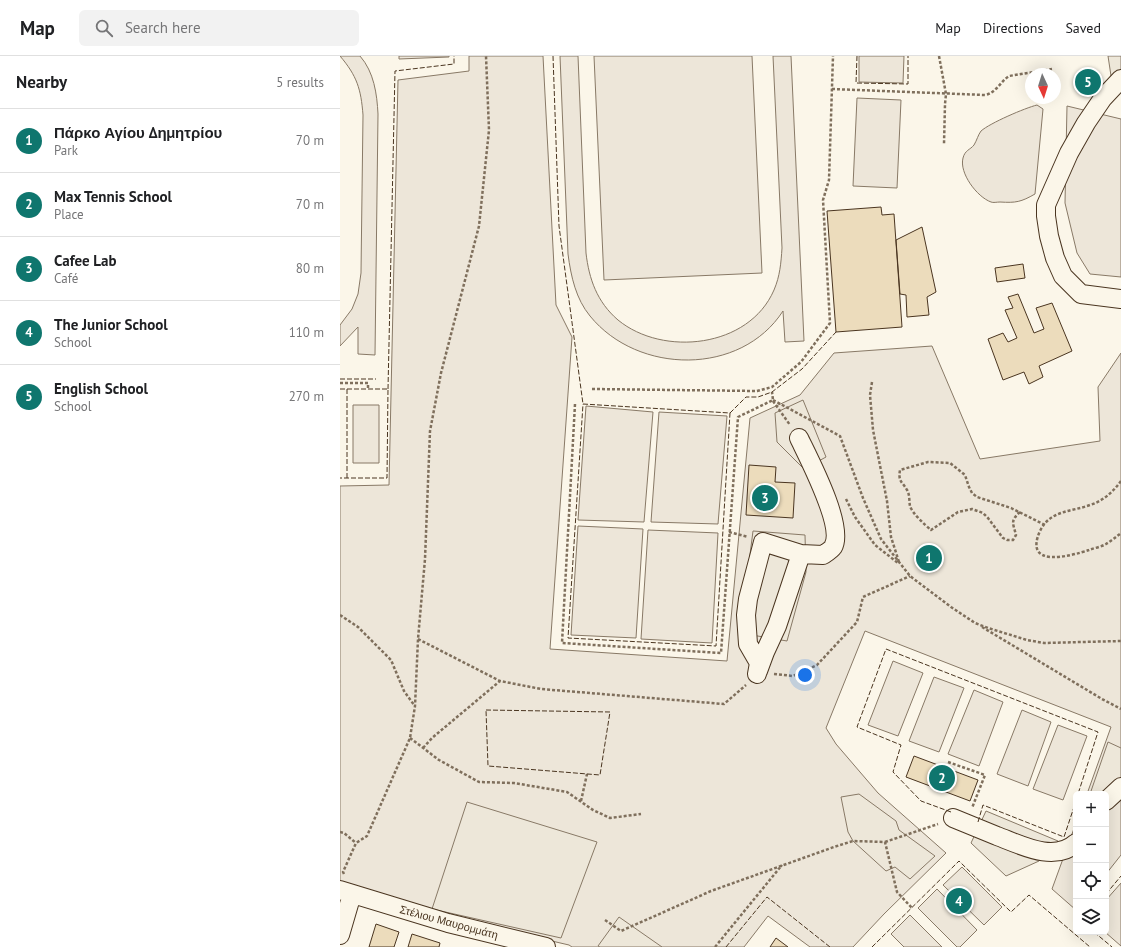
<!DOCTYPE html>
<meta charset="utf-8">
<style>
:root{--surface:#fff;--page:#f2f2f2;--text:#202124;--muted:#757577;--line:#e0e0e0;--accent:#0f766e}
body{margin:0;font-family:"PT Sans",sans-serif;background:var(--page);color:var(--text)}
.controls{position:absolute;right:12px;bottom:12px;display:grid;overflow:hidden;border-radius:6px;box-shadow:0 4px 16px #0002}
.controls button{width:36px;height:36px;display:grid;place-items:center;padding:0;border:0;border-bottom:1px solid var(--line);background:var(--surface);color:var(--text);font:20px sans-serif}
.compass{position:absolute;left:685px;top:12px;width:36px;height:36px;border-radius:50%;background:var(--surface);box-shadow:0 4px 16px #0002;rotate:176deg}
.you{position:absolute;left:465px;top:619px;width:14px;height:14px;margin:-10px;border:3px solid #fff;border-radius:50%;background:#1a73e8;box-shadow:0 0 0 6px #1a73e833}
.badge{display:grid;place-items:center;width:26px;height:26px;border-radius:50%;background:var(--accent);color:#fff;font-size:13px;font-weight:700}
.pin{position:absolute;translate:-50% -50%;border:2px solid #fff;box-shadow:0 1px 4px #0006}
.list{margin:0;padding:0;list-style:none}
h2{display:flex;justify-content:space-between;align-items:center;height:52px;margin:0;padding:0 16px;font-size:17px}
h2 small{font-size:13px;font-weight:400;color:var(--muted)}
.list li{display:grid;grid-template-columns:26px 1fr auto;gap:12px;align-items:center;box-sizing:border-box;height:64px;padding:0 16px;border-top:1px solid var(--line)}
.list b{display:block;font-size:15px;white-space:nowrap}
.list p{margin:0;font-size:13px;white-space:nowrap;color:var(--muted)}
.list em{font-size:13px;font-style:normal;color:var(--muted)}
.icon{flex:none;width:22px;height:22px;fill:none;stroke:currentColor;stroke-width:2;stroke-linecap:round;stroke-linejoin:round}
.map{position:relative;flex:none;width:781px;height:891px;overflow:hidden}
header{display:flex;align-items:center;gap:24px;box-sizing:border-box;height:56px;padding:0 20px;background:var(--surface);border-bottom:1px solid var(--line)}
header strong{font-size:19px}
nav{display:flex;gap:22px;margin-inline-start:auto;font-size:14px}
.search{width:280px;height:36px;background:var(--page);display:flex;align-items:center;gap:10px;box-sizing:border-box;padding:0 14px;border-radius:6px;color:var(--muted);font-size:15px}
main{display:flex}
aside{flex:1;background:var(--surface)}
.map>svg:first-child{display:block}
</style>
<header>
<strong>Map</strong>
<div class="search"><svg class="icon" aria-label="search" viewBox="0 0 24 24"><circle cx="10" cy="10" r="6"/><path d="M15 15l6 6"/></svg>Search here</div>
<nav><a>Map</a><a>Directions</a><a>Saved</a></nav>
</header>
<main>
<aside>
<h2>Nearby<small>5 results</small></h2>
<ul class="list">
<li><span class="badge">1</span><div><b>Πάρκο Αγίου Δημητρίου</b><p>Park</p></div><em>70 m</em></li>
<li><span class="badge">2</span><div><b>Max Tennis School</b><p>Place</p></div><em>70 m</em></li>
<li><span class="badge">3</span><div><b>Cafee Lab</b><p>Café</p></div><em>80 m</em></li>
<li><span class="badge">4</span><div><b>The Junior School</b><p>School</p></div><em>110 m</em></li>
<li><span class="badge">5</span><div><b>English School</b><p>School</p></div><em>270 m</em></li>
</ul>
</aside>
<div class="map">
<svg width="781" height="891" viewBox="0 0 781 891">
<rect width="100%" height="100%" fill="#fbf6e9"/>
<path fill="#ede6d9" stroke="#887966" d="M0 0H20C34 16 37 38 38 58L35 299 18 298V271L0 290V269L12 253 18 238 21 217 23 59C21 33 17 20 0 0Z
M59 0H109V1L59 3Z
M129 0H203L216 249 232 281 210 593 387 605 410 362 460 339 494 297 592 290 640 403 760 385 758 331 781 297V799L766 818V738H747L771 671 525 575 486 672 496 688 538 737 606 797 544 858 513 891H470L428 860 404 891H232L229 889 91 857 0 827V430L49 429 58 24 129 15Z
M220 0H238L246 197C249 223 257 246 278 264 323 301 409 292 434 234 440 220 441 207 442 192L433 0H451L464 285 445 286 443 255C401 320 298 319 250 260 236 243 231 221 228 198Z
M254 0H412L422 217 264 224Z
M519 0H564L563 27 519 26Z
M517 42 561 44 557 132 513 130Z
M697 49 703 53 695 138C681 146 676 147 660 146 657 146 653 147 651 146 637 141 619 117 623 102 625 94 630 94 634 89 637 84 638 79 641 75 650 67 685 52 697 49Z
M727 50 781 63V221L750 218 737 197 725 147Z
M13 349H39V407H13Z
M246 350 313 356 304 466 238 464Z
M319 356 387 360 378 468 311 466Z
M238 470 303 473 296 582 231 579Z
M308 474 378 477 372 587 301 583Z
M553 605 583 617 558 680 528 669Z
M594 621 624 632 599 696 569 685Z
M634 634 663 646 639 710 608 698Z
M682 654 711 666 688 730 657 718Z
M718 669 747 680 723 744 693 733Z
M736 767V854L712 833Z
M622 811 662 851 644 869 603 829Z
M781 827V890L765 876H766V844Z
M597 833 637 874 620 891H617L578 852Z
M570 859 602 891H564L551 878Z"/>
<path fill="#ede7d9" stroke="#887966" d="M768 0H781V32L773 33Z
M463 344 486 401 464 413 437 386 435 357Z
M413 475 465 479 466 516 447 585 400 577Z
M768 686 781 692V739L750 738Z
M519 738 556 765 559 774 595 800 570 823 555 811 546 815 513 785 508 776 501 741Z
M127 746 257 786 221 882 92 853Z
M646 755 718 785 699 805 666 820 631 787Z
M279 861 322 891H260L258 890Z"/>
<path fill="#ecdcbc" stroke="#4a3520" d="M541 151 542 159 554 158 562 271 496 276 487 155Z
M582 171 596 236 587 241 589 259 567 261 566 239 560 238 556 184Z
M683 208 685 222 657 226 655 212Z
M678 238 694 277 704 273 696 252 712 247 732 295 699 310 703 321 689 328 684 316 663 324 648 283 663 277 668 286 677 282 665 254 673 252 668 241Z
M409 409 436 411 435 426 455 427 453 462 406 459Z
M574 700 638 724 630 745 566 721Z
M36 868 59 876 54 891H29Z
M72 878 100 887 99 891H68Z
M436 882 448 891H430Z"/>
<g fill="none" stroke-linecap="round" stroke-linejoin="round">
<defs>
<path id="minor" d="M781 23 763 42 746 67 729 97 706 149V160L709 180 715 202 723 220 741 238 781 243
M418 615 425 596 437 570 461 498
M417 618 419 607 408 588 406 559 408 543 423 486 461 498 483 499C486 497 491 494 493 491 505 471 469 403 459 382
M766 745 781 731
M613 762C628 768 642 774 657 780 681 789 714 807 736 787
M0 834 108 867 206 891
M0 879 12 838"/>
</defs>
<use href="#minor" stroke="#4a3520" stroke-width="20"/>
<path stroke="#7f6f5c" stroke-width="2.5" stroke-dasharray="3 2" stroke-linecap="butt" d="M599 0 606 38 605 48 604 88
M492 33 645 39C656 37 660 26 669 20L712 13
M532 326 530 339 533 374 547 445 551 481 559 506
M0 327H28V333
M252 333 417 335 432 331 461 306 490 267 483 144 489 124 493 0
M433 344 500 380 523 442 541 483 570 520 611 551 635 567 648 572 687 584 704 587 781 585
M433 345 450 369
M235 348 222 587 381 597 398 361 433 344 432 336
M781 425C773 436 763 445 750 449 731 456 710 454 700 475 683 513 731 500 749 494 754 492 761 491 766 488 771 485 776 481 781 477
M506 443 515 461 535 489 558 507
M680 456C670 465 673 467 676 479L673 484H667L663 482 648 462 643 457 632 453 618 456 591 474C585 469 572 457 570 450 569 445 570 439 567 434 562 425 558 426 560 414L588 406 610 407 625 419 629 431 632 437 637 441 671 452 705 469
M389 476 408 481
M0 559 18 571 51 604 64 635 74 649
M642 571 762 643 781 653
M78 583 160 625 201 633 384 648 406 629
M434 618 453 620 477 609 517 566 523 541 570 520
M70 682 99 704 139 726 174 727 227 736 253 754 270 762 301 758
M83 692 92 682 160 625
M608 706 645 719 632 752
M241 745 247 718
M0 776 4 777 16 787
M545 786 598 768
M4 818 3 816 16 787 27 780 70 682 75 650 78 583 85 503 90 375 101 317 139 170 149 74 146 0
M265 864 281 875 371 835 494 791 513 785 545 786 557 836 572 852
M375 891 442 809"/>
<use href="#minor" stroke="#fbf6e9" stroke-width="18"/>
<path stroke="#4a3520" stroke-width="1" stroke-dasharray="5 2" stroke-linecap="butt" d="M213 0 219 170 243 348
M517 0 516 27 568 28V0
M0 323H36
M0 333H48L47 422H0
M7 333V422
M48 333 55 15 114 8V0
M243 348 390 357 376 590 228 582Z
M390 357 406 341H418L432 336 462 313 496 276
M146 654 270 656 260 719 148 710Z
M611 756 581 745 553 716 561 689 517 671 546 593 758 676 738 738
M638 766 643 749 724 781 736 745
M766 838 781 820
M754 876 772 891
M386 891 427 841 490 891
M532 891 619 805 671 856 689 839 750 891"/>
</g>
<g text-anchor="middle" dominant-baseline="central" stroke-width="3" stroke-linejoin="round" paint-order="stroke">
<g font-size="11" fill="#4a3520" stroke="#fbf6e9">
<text transform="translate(109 866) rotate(15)">Στέλιου Μαυρομμάτη</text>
</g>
</g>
</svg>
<div class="controls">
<button>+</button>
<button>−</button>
<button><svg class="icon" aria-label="locate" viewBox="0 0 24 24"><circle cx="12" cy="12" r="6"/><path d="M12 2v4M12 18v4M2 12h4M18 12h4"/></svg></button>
<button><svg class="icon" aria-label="layers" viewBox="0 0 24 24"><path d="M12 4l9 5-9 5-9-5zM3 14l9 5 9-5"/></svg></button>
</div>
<svg class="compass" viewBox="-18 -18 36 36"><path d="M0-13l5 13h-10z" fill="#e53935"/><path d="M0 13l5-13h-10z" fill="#757577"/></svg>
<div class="you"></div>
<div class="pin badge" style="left:589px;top:502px">1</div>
<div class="pin badge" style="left:602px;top:722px">2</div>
<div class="pin badge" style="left:425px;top:442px">3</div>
<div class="pin badge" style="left:619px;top:845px">4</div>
<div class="pin badge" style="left:748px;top:26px">5</div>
</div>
</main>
